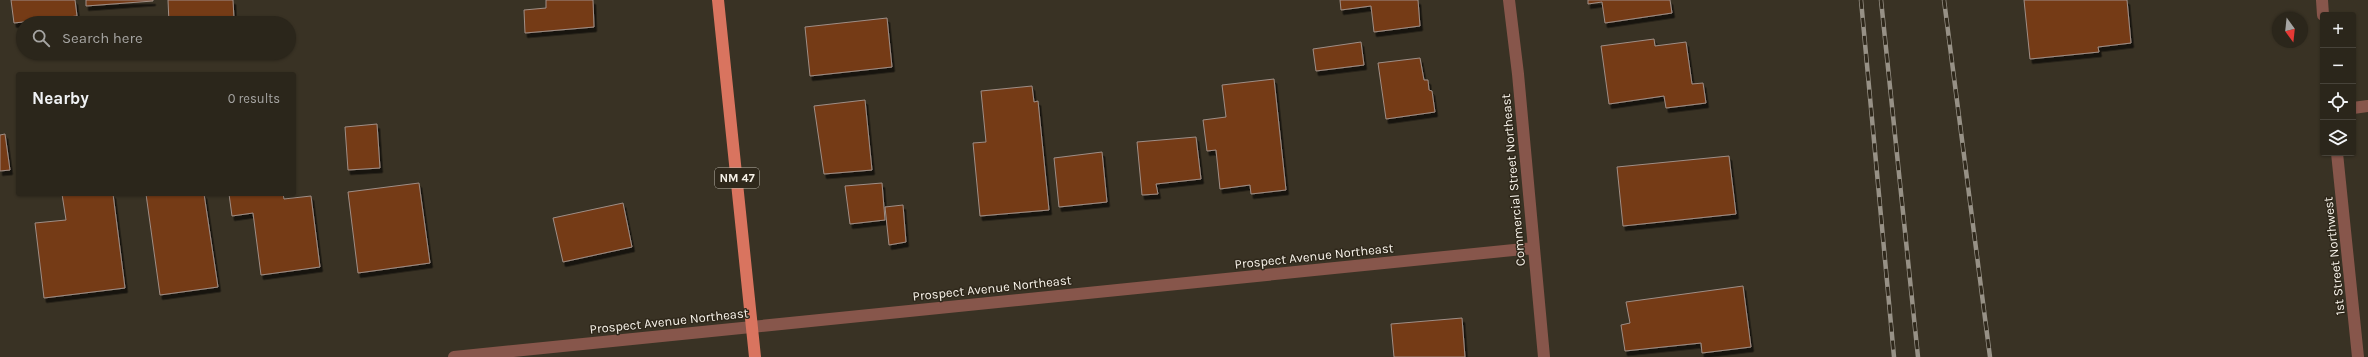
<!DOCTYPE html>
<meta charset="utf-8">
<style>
:root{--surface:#2b261b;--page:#332e24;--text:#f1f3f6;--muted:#a6a5a3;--line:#47433a}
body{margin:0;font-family:Karla,sans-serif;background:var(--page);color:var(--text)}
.controls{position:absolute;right:12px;top:12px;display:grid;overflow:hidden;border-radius:4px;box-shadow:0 1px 3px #0004}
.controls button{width:36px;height:36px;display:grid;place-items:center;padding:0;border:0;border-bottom:1px solid var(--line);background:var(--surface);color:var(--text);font:20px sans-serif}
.compass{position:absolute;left:2272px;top:12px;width:36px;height:36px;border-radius:50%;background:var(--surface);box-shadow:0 1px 3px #0004;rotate:165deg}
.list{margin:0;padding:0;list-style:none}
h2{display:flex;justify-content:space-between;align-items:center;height:52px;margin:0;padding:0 16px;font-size:17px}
h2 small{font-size:13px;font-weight:400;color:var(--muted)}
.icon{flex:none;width:22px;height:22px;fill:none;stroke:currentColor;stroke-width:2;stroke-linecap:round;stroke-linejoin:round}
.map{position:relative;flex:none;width:2368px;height:357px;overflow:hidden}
.search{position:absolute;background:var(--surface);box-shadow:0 1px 3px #0004;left:16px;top:16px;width:280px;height:44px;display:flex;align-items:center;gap:10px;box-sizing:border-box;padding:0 14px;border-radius:22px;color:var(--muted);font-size:15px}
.panel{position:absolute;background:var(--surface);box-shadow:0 1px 3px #0004;left:16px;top:72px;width:280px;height:124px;border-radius:4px}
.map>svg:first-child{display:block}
</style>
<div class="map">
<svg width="2368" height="357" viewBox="0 0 2368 357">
<defs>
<filter id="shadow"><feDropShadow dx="2.5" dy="4.5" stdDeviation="0" flood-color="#0009"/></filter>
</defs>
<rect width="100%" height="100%" fill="#393224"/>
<path fill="#753a19" stroke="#9f8e85" filter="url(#shadow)" d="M11 0H75L77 16 14 23Z
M86 0H153V1L86 6Z
M168 0H233L234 19 169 23Z
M546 0H593L594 27 525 33 524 10 546 8Z
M1340 0H1418L1420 26 1374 32 1371 6 1341 10Z
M1588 0H1670L1672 13 1605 23 1602 2 1588 4Z
M2024 0H2127L2131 43 2098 47 2099 52 2030 59Z
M887 18 892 67 810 76 805 27Z
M1654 39 1655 46 1686 42 1692 84 1703 83 1706 103 1666 108 1664 96 1609 104 1601 46Z
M1361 42 1364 65 1316 71 1313 49Z
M1420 58 1424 80H1428L1429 90 1432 91 1435 112 1386 119 1378 63Z
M1274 79 1286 190 1251 194 1250 185 1220 189 1216 150 1207 151 1203 120 1226 117 1222 85Z
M1032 86 1034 102 1038 101 1049 210 980 216 973 143 986 142 981 91Z
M865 100 872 170 824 174 814 106Z
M377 124 380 168 348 170 345 127Z
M5 134 10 170 0 171V135Z
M1196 137 1201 179 1156 184 1158 194 1142 195 1137 142Z
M1102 152 1107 202 1059 207 1054 158Z
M1729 156 1736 214 1623 226 1617 167Z
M419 183 430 263 358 273 348 192Z
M882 183 885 220 850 224 845 186Z
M62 194H113L125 288 44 298 35 223 66 220Z
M146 194H204L218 287 160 295Z
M229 194H283L284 199 311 196 320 267 261 275 253 213 232 216Z
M623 203 632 247 563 262 553 218Z
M903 205 906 242 889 245 885 207Z
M1743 286 1751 347 1702 353 1701 343 1625 351 1621 325 1630 323 1626 302Z
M1462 318 1465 357H1394L1391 324Z"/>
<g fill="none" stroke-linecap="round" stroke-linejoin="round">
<path stroke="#87564b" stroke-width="12" d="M1509 0 1518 74 1544 357
M2322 0 2323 15
M2353 108 2368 106
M2337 153 2358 357
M454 357 1533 248"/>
<path stroke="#d9745f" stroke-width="12" d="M718 0 755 357"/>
<defs>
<path id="rail" d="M1861 0 1894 357
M1881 0 1918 357
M1944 0 1990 357"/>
</defs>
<use href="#rail" stroke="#979186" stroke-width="4.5"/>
<use href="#rail" stroke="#2f281b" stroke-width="3" stroke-dasharray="9" stroke-linecap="butt"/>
</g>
<g text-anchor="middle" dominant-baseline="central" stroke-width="3" stroke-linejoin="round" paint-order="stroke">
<rect fill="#2f281b" stroke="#bab5aa" stroke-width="1" x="715" y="168" width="44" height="20" rx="3"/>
<g font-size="12" font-weight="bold" fill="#f6f1e8">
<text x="737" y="178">NM 47</text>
</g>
<g font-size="13" fill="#f6f1e8" stroke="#2f281b">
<text transform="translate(1513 180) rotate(-95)">Commercial Street Northeast</text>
<text transform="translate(1314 256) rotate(-6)">Prospect Avenue Northeast</text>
<text transform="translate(2334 256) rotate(-96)">1st Street Northwest</text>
<text transform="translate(992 288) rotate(-6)">Prospect Avenue Northeast</text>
<text transform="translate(669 321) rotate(-6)">Prospect Avenue Northeast</text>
</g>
</g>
</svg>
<div class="controls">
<button>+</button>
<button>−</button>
<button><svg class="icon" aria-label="locate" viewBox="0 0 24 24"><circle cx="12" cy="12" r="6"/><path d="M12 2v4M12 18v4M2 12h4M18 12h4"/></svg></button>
<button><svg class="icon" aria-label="layers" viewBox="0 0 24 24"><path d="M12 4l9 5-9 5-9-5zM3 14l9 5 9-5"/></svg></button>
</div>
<svg class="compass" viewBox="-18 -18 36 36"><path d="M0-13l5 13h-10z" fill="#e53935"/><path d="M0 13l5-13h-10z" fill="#a6a5a3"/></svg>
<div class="search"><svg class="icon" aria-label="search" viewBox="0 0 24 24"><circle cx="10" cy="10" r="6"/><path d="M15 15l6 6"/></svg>Search here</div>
<section class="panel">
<h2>Nearby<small>0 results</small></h2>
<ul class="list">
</ul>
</section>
</div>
